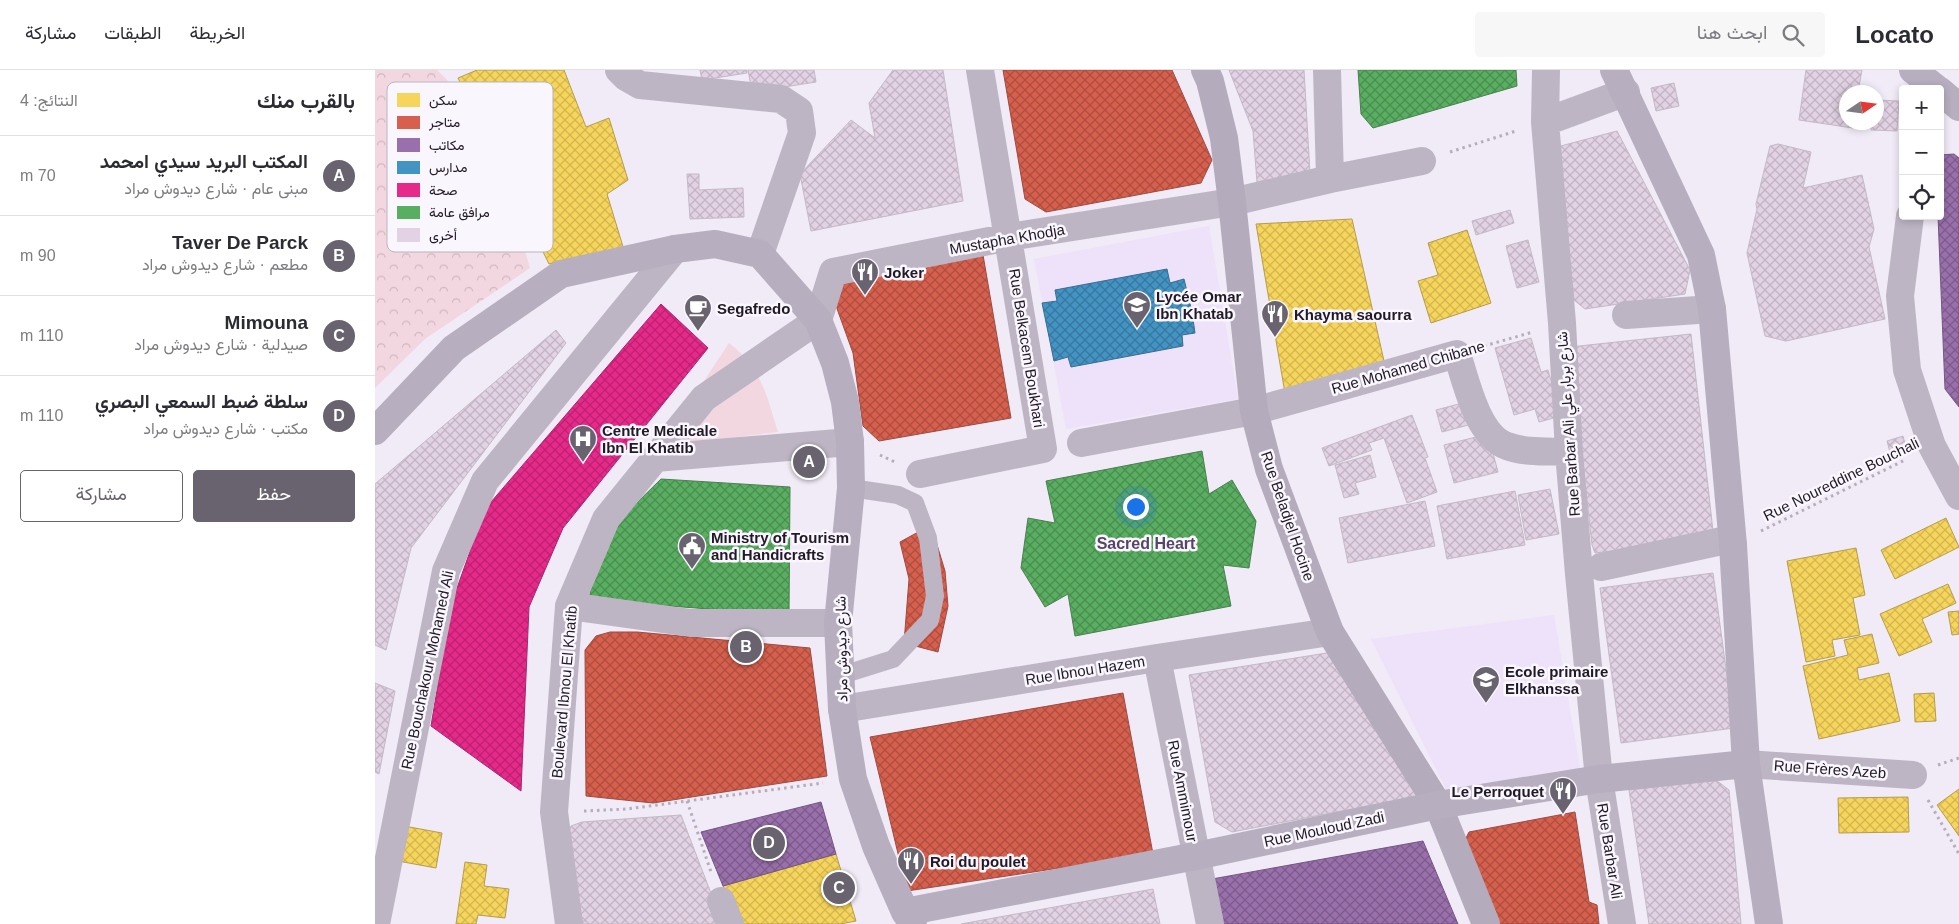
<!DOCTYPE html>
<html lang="ar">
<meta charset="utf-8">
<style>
:root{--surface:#fff;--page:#f7f7f7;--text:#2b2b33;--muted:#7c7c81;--line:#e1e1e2;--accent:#69626f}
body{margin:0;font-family:Arial,Vazirmatn,sans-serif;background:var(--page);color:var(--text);direction:rtl}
.controls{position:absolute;right:15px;top:15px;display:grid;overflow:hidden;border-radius:5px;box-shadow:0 2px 8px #0003}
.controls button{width:45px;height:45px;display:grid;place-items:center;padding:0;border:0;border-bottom:1px solid var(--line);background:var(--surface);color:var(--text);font:25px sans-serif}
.compass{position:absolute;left:1464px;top:15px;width:45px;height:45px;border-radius:50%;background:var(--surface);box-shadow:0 2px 8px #0003;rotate:77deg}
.you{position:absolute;left:760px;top:436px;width:18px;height:18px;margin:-12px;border:4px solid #fff;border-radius:50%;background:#1a73e8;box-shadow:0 0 0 8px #1a73e833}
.badge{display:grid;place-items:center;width:32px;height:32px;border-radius:50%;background:var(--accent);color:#fff;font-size:16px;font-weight:700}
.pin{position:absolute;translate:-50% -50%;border:2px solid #fff;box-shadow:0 1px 5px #0006}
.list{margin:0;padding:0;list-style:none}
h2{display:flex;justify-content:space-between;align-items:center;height:65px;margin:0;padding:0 20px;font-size:21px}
h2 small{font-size:16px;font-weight:400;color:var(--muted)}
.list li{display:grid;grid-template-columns:32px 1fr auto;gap:15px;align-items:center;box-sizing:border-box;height:80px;padding:0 20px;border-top:1px solid var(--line)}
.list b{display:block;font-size:19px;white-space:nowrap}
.list p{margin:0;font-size:16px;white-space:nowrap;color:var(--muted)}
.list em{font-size:16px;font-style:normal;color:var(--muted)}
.actions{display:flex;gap:10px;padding:15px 20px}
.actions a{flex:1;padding:11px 0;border:1px solid var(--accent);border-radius:5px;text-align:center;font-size:18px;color:var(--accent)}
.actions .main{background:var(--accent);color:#fff}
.icon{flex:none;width:28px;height:28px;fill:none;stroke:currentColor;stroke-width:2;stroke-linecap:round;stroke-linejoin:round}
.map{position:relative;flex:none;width:1584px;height:854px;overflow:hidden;direction:ltr}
header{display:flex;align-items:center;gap:30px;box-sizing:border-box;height:70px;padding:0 25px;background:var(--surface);border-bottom:1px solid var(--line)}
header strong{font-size:24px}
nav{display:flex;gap:28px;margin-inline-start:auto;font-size:18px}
.search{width:350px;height:45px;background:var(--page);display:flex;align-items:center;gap:12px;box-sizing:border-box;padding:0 18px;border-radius:5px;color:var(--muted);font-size:19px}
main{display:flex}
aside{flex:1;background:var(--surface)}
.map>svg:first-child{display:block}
</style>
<header>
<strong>Locato</strong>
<div class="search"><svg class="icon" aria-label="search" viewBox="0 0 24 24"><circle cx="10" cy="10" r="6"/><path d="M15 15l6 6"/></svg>ابحث هنا</div>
<nav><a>الخريطة</a><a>الطبقات</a><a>مشاركة</a></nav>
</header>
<main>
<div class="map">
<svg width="1584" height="854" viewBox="0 0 1584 854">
<defs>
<pattern id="park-crowns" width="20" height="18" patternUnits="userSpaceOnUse" patternTransform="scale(1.25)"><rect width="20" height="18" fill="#f3d7e0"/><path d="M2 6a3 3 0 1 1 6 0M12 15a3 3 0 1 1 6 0" fill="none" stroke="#d0b8c0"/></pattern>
<pattern id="homes-cross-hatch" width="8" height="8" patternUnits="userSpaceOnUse" patternTransform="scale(1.25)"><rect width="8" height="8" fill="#f6d55c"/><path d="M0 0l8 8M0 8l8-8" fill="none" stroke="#d3b650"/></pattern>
<pattern id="shops-cross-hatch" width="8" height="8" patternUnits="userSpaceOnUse" patternTransform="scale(1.25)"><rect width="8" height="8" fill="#d6604d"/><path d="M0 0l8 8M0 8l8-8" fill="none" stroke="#ad4e40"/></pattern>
<pattern id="offices-cross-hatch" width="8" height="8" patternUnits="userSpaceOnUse" patternTransform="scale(1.25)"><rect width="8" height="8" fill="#9970ab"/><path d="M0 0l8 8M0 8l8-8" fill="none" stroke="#7c5b8b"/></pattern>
<pattern id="schools-cross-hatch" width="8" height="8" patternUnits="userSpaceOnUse" patternTransform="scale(1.25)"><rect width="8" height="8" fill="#4393c3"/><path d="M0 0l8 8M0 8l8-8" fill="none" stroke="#38779e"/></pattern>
<pattern id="health-cross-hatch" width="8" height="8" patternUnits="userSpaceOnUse" patternTransform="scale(1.25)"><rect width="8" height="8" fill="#e7298a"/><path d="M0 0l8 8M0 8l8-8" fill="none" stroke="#bb2271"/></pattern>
<pattern id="public-cross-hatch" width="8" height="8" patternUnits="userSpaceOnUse" patternTransform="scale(1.25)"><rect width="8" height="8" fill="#5aae61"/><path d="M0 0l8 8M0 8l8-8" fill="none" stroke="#4a8d50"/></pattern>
<pattern id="building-cross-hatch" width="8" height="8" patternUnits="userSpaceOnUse" patternTransform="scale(1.25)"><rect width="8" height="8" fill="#e2d2e4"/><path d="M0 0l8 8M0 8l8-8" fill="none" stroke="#c2b4c3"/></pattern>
</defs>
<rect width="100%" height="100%" fill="#f1eaf7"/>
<path fill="#eee1fa" d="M834 156 863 329 691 359 659 189Z
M1179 545 1205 699 1072 721 996 569Z"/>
<path fill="url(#park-crowns)" d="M0 0H62L77 15 133 121 155 198 50 269 0 318Z"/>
<path fill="#f3d7e0" d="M354 273C387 299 391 324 403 362L286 376Z"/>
<path fill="url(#homes-cross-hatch)" stroke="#b69d4c" d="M102 0H189L211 57 234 48 253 110 232 124 249 180 174 194 83 8Z
M977 149 1009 291 910 323 881 154Z
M1092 160 1116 233 1056 253 1043 211 1063 205 1053 173Z
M1571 448 1584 477 1520 509 1506 480Z
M1481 478 1490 525 1478 528 1485 565 1457 570 1460 586 1431 592 1412 491Z
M1573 514 1581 533 1547 549 1557 572 1524 586 1505 544Z
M1584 541V564L1577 565 1573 542Z
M1497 564 1504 593 1482 598 1484 610 1514 603 1525 651 1444 669 1428 596 1473 585 1469 570Z
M1559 623 1561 651 1540 652 1539 624Z
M1584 719V766L1562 735Z
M1533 727 1534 762 1464 763 1463 728Z
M29 756 67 763 61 798 23 791Z
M461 784 481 851 465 854H358L348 816Z
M90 792 112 795 109 816 134 819 130 848 103 845 101 854H81Z"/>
<path fill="url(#shops-cross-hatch)" stroke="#9f4b41" d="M628 0H797L837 90 826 113 671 142 650 129Z
M607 179 636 348 504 371 488 356 478 283 456 222 466 207Z
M556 455 570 501 573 536 563 582 529 573 534 509 525 472Z
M235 562H262L435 578 452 706 278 733 211 726 210 580 221 566Z
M748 623 778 784 532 821 495 667Z
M1200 742 1214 832 1222 835 1224 854H1113L1089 772 1094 762Z"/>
<path fill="url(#offices-cross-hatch)" stroke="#755683" d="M1579 84 1584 88V337L1570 319 1563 146H1565V85Z
M446 732 461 784 348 816 326 762Z
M1048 771 1083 854H835L826 811Z"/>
<path fill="url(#schools-cross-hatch)" stroke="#386e94" d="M792 199 795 213 809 209 817 242 820 263 807 265 808 276 696 297 693 287 679 291 667 233 682 231 680 220Z"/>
<path fill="url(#health-cross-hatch)" stroke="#ab246c" d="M286 234 333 278 188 458 154 537 146 721 56 656 76 535 110 439Z"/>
<path fill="url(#public-cross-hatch)" stroke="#49814f" d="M983 0H1141L1142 16 998 58 986 44Z
M827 381 834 424 857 410 881 451 874 498 848 495 856 536 700 566 693 524 670 537 646 498 653 448 680 453 671 411Z
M286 409 415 417 414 545 214 530 225 469Z"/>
<path fill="url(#building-cross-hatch)" stroke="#c2bac5" d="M325 0H372V3L327 10Z
M373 0H439L441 12 377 22Z
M518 0H568L588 131 436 161 425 104 476 50 500 68 494 33Z
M854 0H929L935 103 882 112 878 61Z
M1431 0H1487L1483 22H1472V52H1479L1478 58 1424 50Z
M1299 13 1304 36 1281 41 1276 18Z
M1502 30 1524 31 1522 61 1496 60V52H1502Z
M1242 61 1315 200 1310 224 1210 239 1199 230 1182 77Z
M1403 74 1436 82 1428 118 1487 105 1499 159 1494 177 1510 249 1411 271 1390 266 1372 183 1382 139 1381 134 1395 76Z
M312 104H324V120L368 118 369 147 315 149Z
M1135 140 1139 153 1101 165 1097 151Z
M1153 170 1164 212 1142 218 1131 176Z
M181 260 191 273 36 478 11 580 0 575V414Z
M1316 264 1339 470 1220 483 1217 475 1195 277Z
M1156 268 1166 302 1173 300 1186 346 1164 352 1160 339 1139 345 1120 278Z
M1095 331 1101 353 1067 362 1061 340Z
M1037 345 1053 387 1050 388 1062 422 1032 433 1009 368 994 373 997 380 954 396 947 378Z
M1113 364 1123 402 1079 413 1069 375Z
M1528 366 1532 381 1516 386 1512 371Z
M995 385 1001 407 980 413 984 424 969 428 960 395Z
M1175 419 1184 464 1151 470 1143 425Z
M1140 421 1150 475 1072 489 1062 436Z
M1050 431 1060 476 973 493 964 448Z
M1338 503 1359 658 1246 673 1225 518Z
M958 582 1050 725 857 762 840 752 814 605Z
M0 613 20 621 4 704 0 702Z
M1341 710 1354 720 1366 854H1274L1254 720Z
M306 745 342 839 341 854H208L199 817 192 767 196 756 207 752Z
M778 819 785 854H586Z"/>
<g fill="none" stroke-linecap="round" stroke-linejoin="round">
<path stroke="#b5aeba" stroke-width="3" stroke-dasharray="2.5 4" stroke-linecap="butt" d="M1075 82 1141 61
M1109 276 1158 262
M505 385 520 392
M1386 461 1530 390
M1563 695 1584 688
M1553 730 1584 784
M312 731 337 805
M209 741 252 739 448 713"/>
<path stroke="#bdb5c4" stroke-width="18" d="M464 606 518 589 555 550 560 526 553 468 540 433 523 425 476 418"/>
<path stroke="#bdb5c4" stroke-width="28" d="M244 0 251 7 265 15 406 29 424 41 427 63 385 184
M952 0 955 109
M1171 0 1170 52 1187 253 1194 382 1204 504 1224 709 1247 854
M1170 52 1251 22
M1535 146 1525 226 1532 300 1557 376 1584 426
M1251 245 1337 239
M706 373 879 341 1082 284C1091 311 1102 366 1132 376 1151 383 1174 381 1194 382
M280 388 475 372
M545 404 668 379 605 0
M1226 497 1347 471 1358 475
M194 536 316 553H463
M782 588 835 854
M467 639 782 588 955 562
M1371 694 1538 705
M346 831 355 854
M1 854 71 501 110 411 300 179
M194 854 179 742 194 536 231 449 329 328 443 250 458 202 634 167 857 132 955 109 1047 91"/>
<path stroke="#b4abbc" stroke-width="28" d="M830 0 835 11 849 68 857 132 879 341 894 399 955 562 1063 735 1111 854"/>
<path stroke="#b7aebf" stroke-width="28" d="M1239 0 1326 185 1337 239 1358 475 1371 694 1394 854
M1538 0 1562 19
M1565 21 1584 37
M0 361 79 278 186 204 300 179 340 174 385 184 443 250 460 293 470 332 475 372 476 418 463 553 467 639 478 709 501 776 530 842 538 854
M530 842 821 786 1063 735 1224 709 1371 694"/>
</g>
<defs>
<symbol id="restaurant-pin" viewBox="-11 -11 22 30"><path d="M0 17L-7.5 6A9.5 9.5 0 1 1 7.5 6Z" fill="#69626f" stroke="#faf6fe"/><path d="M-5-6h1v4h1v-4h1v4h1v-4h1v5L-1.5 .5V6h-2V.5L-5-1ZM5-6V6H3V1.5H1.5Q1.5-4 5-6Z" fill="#fff"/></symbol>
<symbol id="school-pin" viewBox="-11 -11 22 30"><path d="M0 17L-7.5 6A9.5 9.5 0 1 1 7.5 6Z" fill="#69626f" stroke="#faf6fe"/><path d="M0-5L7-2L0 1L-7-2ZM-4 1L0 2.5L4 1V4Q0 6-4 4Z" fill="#fff"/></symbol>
<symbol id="cafe-pin" viewBox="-11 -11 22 30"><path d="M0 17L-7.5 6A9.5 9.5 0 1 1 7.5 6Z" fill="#69626f" stroke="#faf6fe"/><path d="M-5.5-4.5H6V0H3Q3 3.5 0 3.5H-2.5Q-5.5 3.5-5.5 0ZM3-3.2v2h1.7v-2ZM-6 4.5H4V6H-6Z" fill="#fff"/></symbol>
<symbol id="hospital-pin" viewBox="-11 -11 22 30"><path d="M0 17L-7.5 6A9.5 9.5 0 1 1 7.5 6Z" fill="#69626f" stroke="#faf6fe"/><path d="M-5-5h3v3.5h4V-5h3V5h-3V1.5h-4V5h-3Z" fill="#fff"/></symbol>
<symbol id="civic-pin" viewBox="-11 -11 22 30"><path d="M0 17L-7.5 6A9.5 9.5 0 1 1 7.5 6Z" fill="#69626f" stroke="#faf6fe"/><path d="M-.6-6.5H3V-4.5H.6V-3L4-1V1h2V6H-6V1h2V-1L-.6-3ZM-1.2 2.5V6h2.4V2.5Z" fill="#fff"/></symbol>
</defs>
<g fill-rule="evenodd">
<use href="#restaurant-pin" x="474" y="186" width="32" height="43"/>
<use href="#school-pin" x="746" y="219" width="32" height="43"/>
<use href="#cafe-pin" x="307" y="222" width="32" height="43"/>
<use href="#restaurant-pin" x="884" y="228" width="32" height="43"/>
<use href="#hospital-pin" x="192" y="353" width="32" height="43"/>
<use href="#civic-pin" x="301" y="460" width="32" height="43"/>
<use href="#school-pin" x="1095" y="594" width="32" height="43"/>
<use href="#restaurant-pin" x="1172" y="705" width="32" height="43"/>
<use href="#restaurant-pin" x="520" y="775" width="32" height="43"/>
</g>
<g text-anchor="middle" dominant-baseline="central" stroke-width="5" stroke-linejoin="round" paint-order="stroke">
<g font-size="15" fill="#201926" stroke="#faf6fe">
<text transform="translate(632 169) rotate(-10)">Mustapha Khodja</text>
<text transform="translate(652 278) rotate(81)">Rue Belkacem Boukhari</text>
<text transform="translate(1033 297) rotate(-16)">Rue Mohamed Chibane</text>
<text transform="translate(1193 354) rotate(-94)">Rue Barbar Ali شارع بربار علي</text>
<text transform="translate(1466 409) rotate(-26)">Rue Noureddine Bouchali</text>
<text transform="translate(913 446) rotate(71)">Rue Beladjel Hocine</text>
<text transform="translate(466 579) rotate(-91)">شارع ديدوش مراد</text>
<text transform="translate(52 600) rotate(-78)">Rue Bouchakour Mohamed Ali</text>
<text transform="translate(710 600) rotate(-9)">Rue Ibnou Hazem</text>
<text transform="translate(189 622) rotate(-85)">Boulevard Ibnou El Khatib</text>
<text transform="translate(1455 699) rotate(4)">Rue Frères Azeb</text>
<text transform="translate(808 721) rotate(79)">Rue Ammimour</text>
<text transform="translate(949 759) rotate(-12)">Rue Mouloud Zadi</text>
<text transform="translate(1235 781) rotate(81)">Rue Barbar Ali</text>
</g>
<g font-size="15" font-weight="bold" fill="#201926" stroke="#faf6fe" text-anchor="start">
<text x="509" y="202">Joker</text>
<text x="781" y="226">Lycée Omar<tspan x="781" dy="17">Ibn Khatab</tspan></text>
<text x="342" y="238">Segafredo</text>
<text x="919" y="244">Khayma saourra</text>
<text x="227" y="360">Centre Medicale<tspan x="227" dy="17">Ibn El Khatib</tspan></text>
<text x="336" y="467">Ministry of Tourism<tspan x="336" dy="17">and Handicrafts</tspan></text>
<text x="1130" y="601">Ecole primaire<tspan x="1130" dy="17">Elkhanssa</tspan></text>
<text x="1169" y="721" text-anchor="end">Le Perroquet</text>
<text x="555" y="791">Roi du poulet</text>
</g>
<g font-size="16" font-weight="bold" fill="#564665" stroke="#faf6fe">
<text x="771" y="473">Sacred Heart</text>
</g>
</g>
<rect x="12" y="12" width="166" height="170" rx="8" fill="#faf6fe" stroke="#b9b4bd" stroke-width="1"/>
<rect x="22" y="23" width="23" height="14" fill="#f6d55c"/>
<rect x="22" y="46" width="23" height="13" fill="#d6604d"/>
<rect x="22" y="68" width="23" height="14" fill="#9970ab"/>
<rect x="22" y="91" width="23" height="13" fill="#4393c3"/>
<rect x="22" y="113" width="23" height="14" fill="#e7298a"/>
<rect x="22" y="136" width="23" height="13" fill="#5aae61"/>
<rect x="22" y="158" width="23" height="14" fill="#e2d2e4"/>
<g font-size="14" fill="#201926">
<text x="54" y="35">سكن</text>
<text x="54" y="57">متاجر</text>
<text x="54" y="80">مكاتب</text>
<text x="54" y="102">مدارس</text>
<text x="54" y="125">صحة</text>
<text x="54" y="147">مرافق عامة</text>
<text x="54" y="170">أخرى</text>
</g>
</svg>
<div class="controls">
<button>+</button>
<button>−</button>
<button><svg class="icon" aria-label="locate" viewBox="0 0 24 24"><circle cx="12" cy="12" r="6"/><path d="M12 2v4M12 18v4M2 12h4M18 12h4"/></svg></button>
</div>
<svg class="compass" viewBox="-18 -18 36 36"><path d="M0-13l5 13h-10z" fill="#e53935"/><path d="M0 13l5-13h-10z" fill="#7c7c81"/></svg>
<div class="you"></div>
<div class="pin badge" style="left:434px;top:392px">A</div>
<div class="pin badge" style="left:371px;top:577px">B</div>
<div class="pin badge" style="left:464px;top:818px">C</div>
<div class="pin badge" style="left:394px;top:773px">D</div>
</div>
<aside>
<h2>بالقرب منك<small>النتائج: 4</small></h2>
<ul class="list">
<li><span class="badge">A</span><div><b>المكتب البريد سيدي امحمد</b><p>مبنى عام · شارع ديدوش مراد</p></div><em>70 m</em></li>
<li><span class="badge">B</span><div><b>Taver De Parck</b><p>مطعم · شارع ديدوش مراد</p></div><em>90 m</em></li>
<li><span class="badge">C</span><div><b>Mimouna</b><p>صيدلية · شارع ديدوش مراد</p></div><em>110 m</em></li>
<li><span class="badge">D</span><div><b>سلطة ضبط السمعي البصري</b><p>مكتب · شارع ديدوش مراد</p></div><em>110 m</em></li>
</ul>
<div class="actions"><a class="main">حفظ</a><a>مشاركة</a></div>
</aside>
</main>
